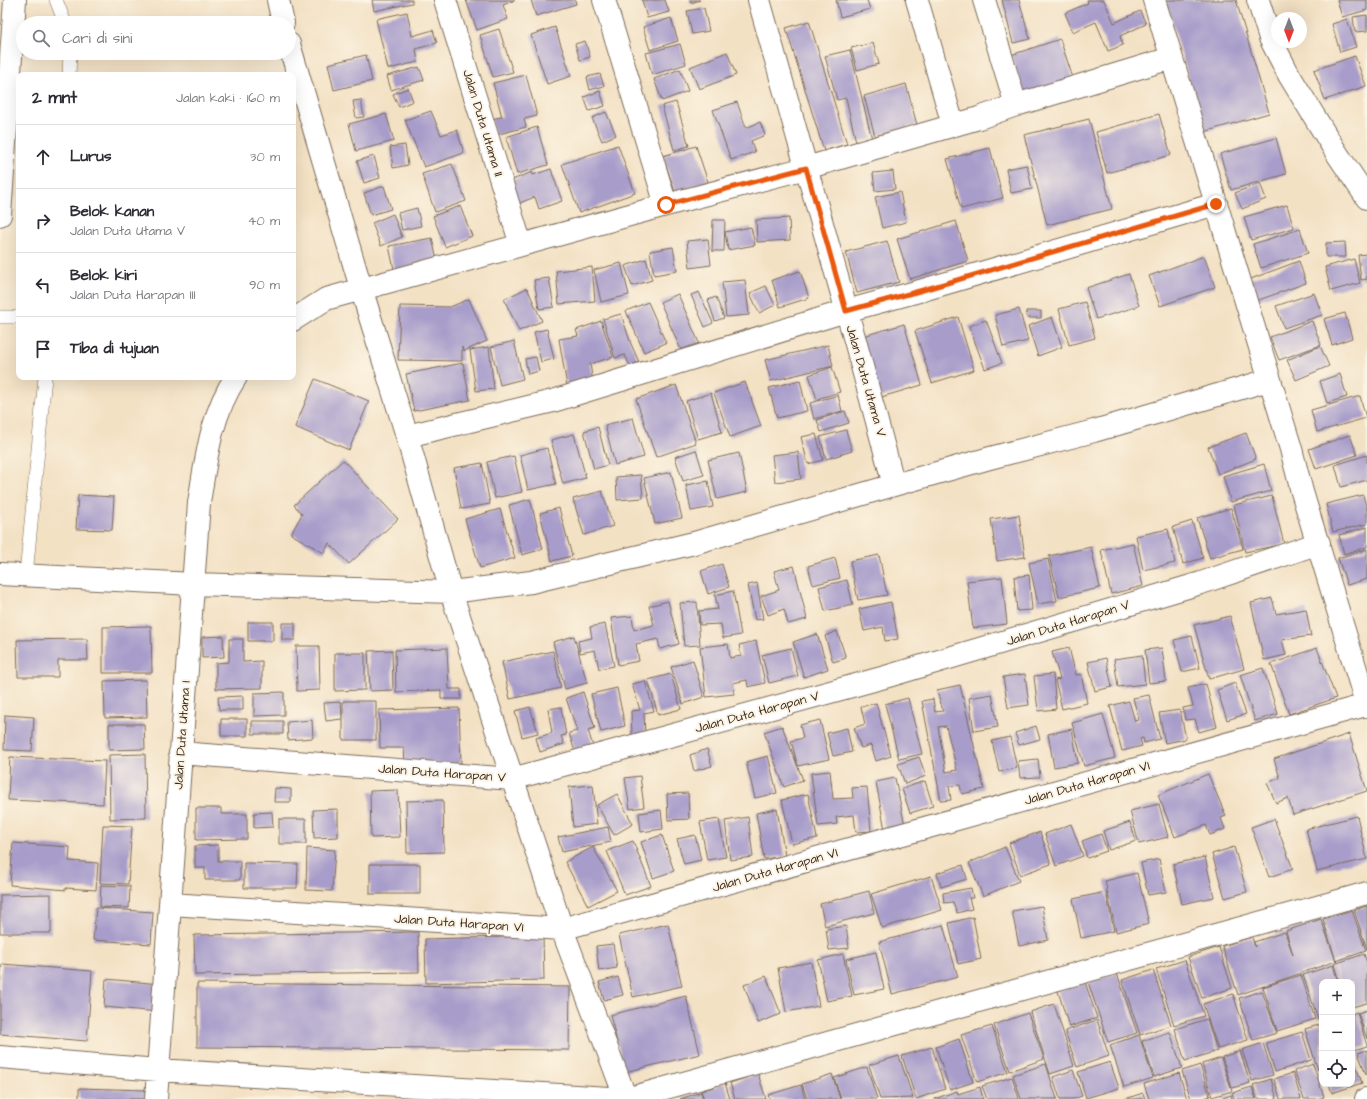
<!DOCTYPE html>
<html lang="id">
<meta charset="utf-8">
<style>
:root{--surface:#fff;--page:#f2f2f3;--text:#2b2b33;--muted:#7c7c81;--line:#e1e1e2}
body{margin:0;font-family:"Architects Daughter",sans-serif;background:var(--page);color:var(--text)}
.controls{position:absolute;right:12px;bottom:12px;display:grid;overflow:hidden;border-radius:8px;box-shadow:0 4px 16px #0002}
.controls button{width:36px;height:36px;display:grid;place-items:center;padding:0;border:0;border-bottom:1px solid var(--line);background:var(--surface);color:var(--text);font:20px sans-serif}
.compass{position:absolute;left:1271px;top:12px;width:36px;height:36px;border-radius:50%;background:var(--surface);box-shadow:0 4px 16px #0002;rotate:180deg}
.stop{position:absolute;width:12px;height:12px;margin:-9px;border:3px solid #ea580c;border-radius:50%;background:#fff}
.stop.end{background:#ea580c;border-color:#fff;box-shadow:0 1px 4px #0008}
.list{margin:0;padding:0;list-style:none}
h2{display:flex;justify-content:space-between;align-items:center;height:52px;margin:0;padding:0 16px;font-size:17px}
h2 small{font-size:13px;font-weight:400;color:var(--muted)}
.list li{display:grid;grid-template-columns:26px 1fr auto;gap:12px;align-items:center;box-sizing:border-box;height:64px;padding:0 16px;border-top:1px solid var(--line)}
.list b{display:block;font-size:15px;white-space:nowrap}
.list p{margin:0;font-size:13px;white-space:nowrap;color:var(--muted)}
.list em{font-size:13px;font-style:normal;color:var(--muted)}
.icon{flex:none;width:22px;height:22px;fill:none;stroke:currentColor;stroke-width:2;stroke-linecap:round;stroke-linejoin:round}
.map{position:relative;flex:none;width:1367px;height:1099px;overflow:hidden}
.search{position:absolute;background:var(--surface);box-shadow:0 4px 16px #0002;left:16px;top:16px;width:280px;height:44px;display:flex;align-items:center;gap:10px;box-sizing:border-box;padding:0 14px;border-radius:22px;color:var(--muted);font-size:15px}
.panel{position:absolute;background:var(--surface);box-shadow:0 4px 16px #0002;left:16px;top:72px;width:280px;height:308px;border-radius:8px}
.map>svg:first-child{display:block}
</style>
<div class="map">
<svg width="1367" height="1099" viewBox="0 0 1367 1099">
<rect width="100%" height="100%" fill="#fcf5e5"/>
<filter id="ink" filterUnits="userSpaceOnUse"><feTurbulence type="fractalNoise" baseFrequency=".025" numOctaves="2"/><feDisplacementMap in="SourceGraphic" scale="8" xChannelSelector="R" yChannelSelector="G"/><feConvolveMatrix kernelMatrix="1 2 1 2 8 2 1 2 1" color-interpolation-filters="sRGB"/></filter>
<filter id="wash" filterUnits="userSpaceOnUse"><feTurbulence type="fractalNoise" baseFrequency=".012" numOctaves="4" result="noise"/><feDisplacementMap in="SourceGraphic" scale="16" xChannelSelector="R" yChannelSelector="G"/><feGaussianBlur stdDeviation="0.9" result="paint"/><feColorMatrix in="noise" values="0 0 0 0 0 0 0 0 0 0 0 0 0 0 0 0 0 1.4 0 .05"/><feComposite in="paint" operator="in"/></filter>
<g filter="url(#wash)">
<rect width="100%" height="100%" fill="#f3e1c4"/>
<g id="blocks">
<path fill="#a89dca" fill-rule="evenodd" d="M372 0H412V3L374 11Z
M466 0H515L503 5 508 19 477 30Z
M531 0H575L576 4 536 16Z
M642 0H665L669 12 647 18Z
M689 0H700L691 3Z
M836 0H867L870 9 840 17Z
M1002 0H1019L1030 39 1013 43Z
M1087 0H1104L1114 23 1140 11 1146 24 1120 36 1123 45 1108 51 1096 22 1073 32 1065 13 1088 3Z
M1166 0H1236L1269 113 1204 132Z
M1337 0H1367V10L1342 17Z
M704 8 709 31 692 34 687 11Z
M407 12 412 36 433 30 437 43 416 49 418 62 388 69 376 19Z
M1367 15V31L1355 32 1353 17Z
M671 18 678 41 650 50 643 27Z
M1347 19 1356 47 1340 52 1332 24Z
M809 21 847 144 824 151 786 28Z
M555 27 571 76 547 84 531 35Z
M499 29 513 72 493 77 480 35Z
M1060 39 1074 81 1025 97 1011 55Z
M585 41 590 57 580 60 575 44Z
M873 43 879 64 857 70 851 48Z
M680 44 686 64 652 75 646 53Z
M850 50 872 139 856 142 846 98 837 100 825 56Z
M727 52 736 75 699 89 690 67Z
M366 55 372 81 334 90 328 64Z
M1355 56 1366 86 1325 100 1314 70Z
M419 67 424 80 391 90 387 76Z
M680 69 688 91 662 101 654 79Z
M600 74 604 86 590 90 587 77Z
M526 75 537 116 524 119 526 127 495 135 491 119 502 117 493 83Z
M906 84 917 125 875 136 864 96Z
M408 88 413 101 399 107 393 94Z
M600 91 605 106 589 111 584 97Z
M361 100 364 117 356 118 353 101Z
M676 102 689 146 674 150 662 106Z
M737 102 746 128 760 122 765 135 751 141 755 152 731 160 713 110Z
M431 111 441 135 457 130 464 153 424 167 405 120Z
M606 112 616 135 602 141 592 118Z
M386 114 394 141 356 151 349 124Z
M1159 114 1171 155 1107 173 1096 132Z
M1089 119 1112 209 1047 225 1024 135Z
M537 127 548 165 517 174 506 137Z
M1276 138 1286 174 1231 190 1220 154Z
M405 145 408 165 393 168 390 147Z
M618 145 635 193 579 213 562 164Z
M696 146 708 182 675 192 663 156Z
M990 148 1003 198 961 209 947 159Z
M374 156 380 178 364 183 357 161Z
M452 164 466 201 435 212 422 174Z
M1027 165 1032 189 1011 193 1006 169Z
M551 169 562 201 539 209 535 197 514 205 505 183 532 172 533 175Z
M893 171 895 189 875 191 873 173Z
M1260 183 1266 199 1242 209 1235 193Z
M384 186 391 209 371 215 364 193Z
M900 192 906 222 882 228 875 197Z
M1287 205 1294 228 1251 240 1244 217Z
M460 206 472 236 445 247 433 216Z
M417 208 421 226 402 230 398 213Z
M393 214 402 237 381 246 372 223Z
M789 218 790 240 757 242 756 220Z
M713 220H725L724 251H712Z
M956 221 968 261 910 279 897 239Z
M751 227 755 245 728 250 725 232Z
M1300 229 1308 253 1261 268 1253 244Z
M432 238 438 265 395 274 389 246Z
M708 239 711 265 690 268 687 241Z
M887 241 899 282 857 293 846 252Z
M1345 242 1346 257H1326V243Z
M673 247 677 271 654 275 650 251Z
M1367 254V279L1361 280 1358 255Z
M1204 256 1215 287 1160 306 1149 276Z
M646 259 652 280 632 286 625 266Z
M1354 259 1360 283 1331 291 1325 267Z
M1299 261 1306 283 1256 301 1248 280Z
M621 263 629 295 601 302 594 270Z
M592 267 595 301 559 304 556 271Z
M800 271 809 298 780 307 772 280Z
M1129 274 1139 306 1096 319 1086 288Z
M549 278 554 307 539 309 534 280Z
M745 280 749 315 726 317 722 282Z
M766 286 775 305 759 313 750 293Z
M527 288 542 321 519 331 504 299Z
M699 292 713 323 705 327 691 295Z
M1314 293 1322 315 1284 328 1276 306Z
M678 294 699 343 681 350 660 302Z
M716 297 724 318 715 321 708 300Z
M469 299 487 341 464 351 462 347V361L398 360 400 306 450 307Z
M648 302 666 343 644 352 626 311Z
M1085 302 1095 338 1069 345 1059 309Z
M1019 309 1028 341 1003 347 995 315Z
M1026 311H1041V318H1027Z
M1345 313 1352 338 1332 345 1324 319Z
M621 314 631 344 639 362 630 366 625 355 615 358 603 319Z
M958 317 974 370 932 383 915 331Z
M1052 317 1062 347 1038 356 1028 326Z
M986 320 1002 363 985 369 969 326Z
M601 321 613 357 590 364 593 382 567 386 559 339 578 336 576 330Z
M1312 321 1321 345 1279 360 1270 337Z
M904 324 922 385 878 398 860 337Z
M547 329 554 359 541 362 534 332Z
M514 341 523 379 500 385 491 347Z
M828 345 833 366 771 381 765 360Z
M1320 346 1329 366 1296 380 1287 360Z
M489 347 494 389 476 391 470 350Z
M536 357 539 371 528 374 525 359Z
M463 363 470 400 414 411 406 374Z
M832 367 840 392 817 399 809 375Z
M1340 374 1347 397 1327 403 1320 381Z
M315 379 369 401 349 450 295 427Z
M800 380 807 411 777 418 769 388Z
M745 382 761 426 730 437 714 393Z
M676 385 696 443 656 457 636 399Z
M711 393 722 432 698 439 686 401Z
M838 395 842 411 814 419 810 403Z
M1360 396 1366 418 1317 432 1311 410Z
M845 411 849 423 821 432 817 420Z
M633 418 644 457 615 465 605 425Z
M598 427 608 465 594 469 584 431Z
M846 430 852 451 826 459 820 437Z
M1246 433 1256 459 1218 474 1208 447Z
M574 434 586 478 563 484 551 440Z
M816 434 823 460 808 464 801 437Z
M1350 435 1357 455 1316 469 1309 449Z
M547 448 556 484 528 490 520 455Z
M696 450 704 475 683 481 675 457Z
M798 452 801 479 775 482 772 455Z
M739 453 747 492 717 499 708 460Z
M1367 455V480L1341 487 1335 465Z
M514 456 522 492 495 498 487 462Z
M343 460 398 519 349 564 329 543 324 553 291 534 302 514 294 505Z
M482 463 490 504 461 509 454 468Z
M1264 464 1271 491 1231 502 1223 476Z
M671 472 682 518 655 524 644 478Z
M641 475 643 498 617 500 616 477Z
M708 481 713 507 691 511 686 485Z
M602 491 613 526 584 535 573 499Z
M78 495 114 497 112 530 76 529Z
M1363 495 1367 510V524L1333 532 1326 504Z
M1272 496 1284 544 1245 552 1234 505Z
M530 499 543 549 522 555 509 505Z
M559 508 572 556 552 561 540 513Z
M1231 508 1243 549 1210 558 1197 518Z
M500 509 515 558 480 568 465 519Z
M1019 515 1025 557 997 561 991 519Z
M1192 521 1203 558 1183 564 1173 527Z
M1367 527V547L1344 554 1339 535Z
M1168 529 1175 563 1143 570 1136 536Z
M1133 543 1143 586 1111 594 1101 550Z
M1091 547 1100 588 1059 597 1049 556Z
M1367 549V579L1347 585 1338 558Z
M879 555 887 595 858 600 850 561Z
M835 558 840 578 813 585 808 566Z
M1048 559 1057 601 1038 604 1029 563Z
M722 564 729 587 708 594 701 571Z
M794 566 807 619 788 624 784 609 768 615 761 596 779 590 774 571Z
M1029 575 1032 610 1017 611 1014 577Z
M1002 577 1007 624 973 628 967 581Z
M847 580 853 605 825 611 819 587Z
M757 583 763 619 755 620 748 585Z
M733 591 741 635 723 638 721 624 700 625 699 611 718 609 715 595Z
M1272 598 1276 614 1306 609 1311 636 1282 640 1286 655 1264 660 1251 603Z
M668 601 679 644 660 649 658 639 636 644 639 661 618 665 611 618 632 616 634 630 654 625 649 606Z
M697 602 700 645 684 646 680 603Z
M891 602 898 639 885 641 883 627 864 631 859 609Z
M1230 616 1244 669 1209 679 1194 625Z
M248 622H273V641H248Z
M282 623H295V640H282Z
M605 624 614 666 599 669 595 650 580 653 578 641 592 638 590 627Z
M151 626 152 673H103V627Z
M837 631 846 658 833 662 825 636Z
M817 634 828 669 804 677 793 642Z
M223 636 224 657 202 658V637Z
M574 636 587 683 565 689 553 642Z
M1192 636 1200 668 1182 672 1174 640Z
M87 639 88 660H58V677H18L17 640Z
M229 639H243V662L262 661V688L216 689V663L229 662Z
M756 641 765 683 748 687 747 680 733 683 734 694 706 697 700 647 728 644 730 658 741 656 739 645Z
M296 646H319L320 690 297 691Z
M447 648 449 689H461V699H441V690L396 692 395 650Z
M791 648 798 676 769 683 762 655Z
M1069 648 1076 675 1081 674 1087 703 1062 709 1055 680 1060 679 1052 652Z
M1162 648 1166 681 1149 683 1145 650Z
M1317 648 1336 698 1289 714 1271 664Z
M392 650 393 690 370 691 368 651Z
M553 651 561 688 510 699 502 662Z
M335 653H365V690L335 691Z
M1142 655 1145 684 1118 687 1114 659Z
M1106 658 1112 687 1095 691 1088 662Z
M693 660 704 697 683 704 671 667Z
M1263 668 1278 714 1255 721 1240 675Z
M671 674 681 709 658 715 648 680Z
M1025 674 1029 705 1008 708 1003 677Z
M1053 674 1056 709 1038 711 1034 676Z
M146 680 147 717 105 718 104 681Z
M645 681 654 711 644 713 645 736H632L631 711 640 710 632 684Z
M1235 683 1246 714 1227 720 1217 690Z
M1206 684 1217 727 1199 732 1195 719 1185 720 1183 708 1193 706 1188 688Z
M960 685 984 789 962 794 960 785 949 786 951 800 941 801 922 701 933 699 935 712 943 711 937 690ZM946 726 957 770 946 772 938 727Z
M617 688 625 726 601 732 591 694Z
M284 692V715L254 716V693Z
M583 692 595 728 588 730 595 753 577 758 569 733 577 731 566 698Z
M992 694 998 727 974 731 969 698Z
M1149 695 1160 739 1144 743 1143 738 1140 739 1142 746 1122 751 1110 706 1129 701 1135 721 1139 720 1133 698Z
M243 696V710H219L218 697Z
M908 698 922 754 899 759 885 704Z
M343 701H376V740H343Z
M341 702 342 719 326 721 324 703Z
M876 703 891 756 876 761 871 745 861 748 854 728 865 724 861 707Z
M530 707 538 733 522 737 515 711Z
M561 707 566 735 561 736 564 744 540 752 536 738 552 733 548 709Z
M459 708 461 763 405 764 404 748H380L379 710Z
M1180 710 1186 739 1165 743 1159 713Z
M1103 714 1115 758 1084 766 1072 723Z
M5 715 34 717 32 751 4 750Z
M221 719H247V736H221Z
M312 720 313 738 288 740 287 722Z
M820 720 829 759 798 766 791 741 803 738 800 725Z
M252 721H283V734H252Z
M109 724H144L145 749 109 750Z
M782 726 803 780 784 787 764 732Z
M1036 726 1040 739 1019 745 1015 733Z
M847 728 852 752 833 756 827 733Z
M1072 729 1078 763 1054 767 1048 734Z
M1349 734 1367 791 1293 815 1288 798 1276 803 1267 783 1280 778 1274 759Z
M1010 737 1017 768 999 772 992 741Z
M707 749 712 766 694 771 690 755Z
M145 754 146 818 110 819 109 755Z
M768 756 777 793 755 798 746 762Z
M10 757 105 761 103 804 8 800Z
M919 757 926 776 905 784 898 764Z
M1038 759 1040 777 1020 778 1018 761Z
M830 771 833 799 853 798 852 788 867 787 871 831 856 832 854 815 836 817 837 824 818 826 811 773Z
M1208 774 1226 816 1221 818 1225 829 1210 835 1206 825 1175 837 1158 795Z
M640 776 644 807 630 809 625 778Z
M895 778 905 826 885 830 876 782Z
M925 781 933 806 910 813 902 789Z
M593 785 597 824 573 827 569 787Z
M275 788 291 789V802H274Z
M398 790 400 837 371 838 370 791Z
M688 793 689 819 668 820 667 794Z
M617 794 633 824 614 835 597 805Z
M808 794 817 838 792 844 782 800Z
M443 800 444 852 407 853 406 801Z
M1159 804 1168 837 1139 844 1130 811Z
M196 808H221V814H247V839L196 840Z
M338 809V837L314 838 313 810Z
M777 809 785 856 764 859 756 813Z
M661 810 663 829 641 832 639 813Z
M272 812 273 827 254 828V813Z
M1357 816 1367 859 1317 871 1306 829Z
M748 817 753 857 730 860 725 821Z
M279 819H306V844H279Z
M719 819 726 857 707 860 700 822Z
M1274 819 1293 869 1269 877 1251 827Z
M1130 822 1136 841 1109 850 1103 831Z
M1071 824 1083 856 1056 866 1045 834Z
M103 825 132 826 128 884 100 883Z
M608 827 611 842 562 852 558 837Z
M1040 832 1051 864 1020 875 1009 843Z
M1101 834 1107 851 1087 858 1082 841Z
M662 835 674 871 653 878 641 842Z
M695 835 701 860 684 864 677 839Z
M633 841 651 886 625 895 607 851Z
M13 843 70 847 69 861 98 863 96 890 66 888V890L10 885Z
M218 845V861H240V880H205V868H195V846Z
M593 847 617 891 588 906 565 862Z
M1005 847 1019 881 983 896 969 863Z
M1234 847 1247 892 1225 898 1212 854Z
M307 848 335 850 332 891 306 890Z
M1205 857 1214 897 1182 904 1173 864Z
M1159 859 1166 892 1148 895 1141 863Z
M244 863 298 864 297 888H244Z
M370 864H420V894H370Z
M963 865 967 879 941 887 937 873Z
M1137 873 1149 924 1116 932 1105 881Z
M931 876 942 910 882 928 871 894Z
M101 885 130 886 129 908 100 907Z
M971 888 973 898H969L972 909 957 913 953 902 944 903 943 893Z
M869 891 874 913 825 926 820 904Z
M1106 892 1114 931 1081 938 1073 899Z
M51 894V933H0V895Z
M1042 906 1048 940 1019 946 1012 911Z
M1367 906V949L1354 910Z
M96 908 153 912 151 944 93 940Z
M1352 910 1366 951 1336 961 1323 919Z
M973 917 981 959 958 964 949 923Z
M1321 919 1336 961 1238 995 1222 946 1252 937 1255 947 1254 942 1285 932 1293 955 1286 931Z
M668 924 682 986 633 997 619 935Z
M943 925 958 977 892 994 879 942Z
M846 926 849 948 829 950 826 929Z
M418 932 419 972 195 975 194 935Z
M543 936 544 980 426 983 425 939Z
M613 944 617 968 599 971 596 946Z
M1219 947 1232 988 1202 998 1188 957Z
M876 952 884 989 854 995 846 959Z
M843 954 852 996 827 1001 818 960Z
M1364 954 1367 963V1003L1352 1007V982H1339L1334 964Z
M1185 960 1204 1016 1174 1025 1156 969Z
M811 962 819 1006 786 1012 778 968Z
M2 964 92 971 87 1041 0 1034V983Z
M1333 965 1338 982H1322V1017L1318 1019 1303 975Z
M1153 970 1171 1025 1140 1035 1122 980Z
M1117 973 1137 1033 1108 1042 1088 982Z
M1301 975 1315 1019 1277 1031 1263 987Z
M766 976 781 1014 758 1023 744 985Z
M618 977 623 995 604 1000 599 982Z
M106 979 160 984 158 1012 104 1007Z
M1085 982 1097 1018 1069 1027 1058 991Z
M197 983 570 987 569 1050 197 1047Z
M1262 991 1277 1033 1253 1040 1239 998Z
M1233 994 1248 1040 1218 1049 1203 1004Z
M686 996 700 1054 625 1072 610 1015Z
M1054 1004 1074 1066 1050 1074 1030 1012Z
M1367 1010V1039L1358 1013Z
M1357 1012 1367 1046 1354 1050 1352 1045V1014Z
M1028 1013 1044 1059 1010 1071 994 1025Z
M1207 1019 1217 1051 1185 1061 1175 1029Z
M1097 1020 1109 1056 1077 1067 1065 1031Z
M1322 1024V1069L1318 1070 1305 1029Z
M992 1026 1008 1072 977 1082 961 1035Z
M1170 1032 1182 1068 1154 1077 1142 1041Z
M1302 1032 1311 1060 1275 1072 1266 1043Z
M1139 1035 1153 1078 1124 1087 1110 1045Z
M959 1039 973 1082 950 1090 936 1047Z
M1263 1043 1273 1075 1252 1081 1242 1050Z
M932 1047 945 1089 916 1099 902 1056Z
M1367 1050V1074H1366L1358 1053Z
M1240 1051 1250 1083 1232 1088 1222 1057Z
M899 1056 913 1098 880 1099 869 1065Z
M1221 1058 1232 1091 1212 1097 1202 1064Z
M1352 1061H1354L1362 1083 1332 1093 1329 1084H1352Z
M1110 1062 1119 1088 1086 1098 1078 1072Z
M1046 1064 1057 1099H1021L1013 1075Z
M1313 1064 1324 1097 1318 1099H1304L1294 1071Z
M1200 1065 1210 1096 1202 1099H1191L1182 1071Z
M867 1067 877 1099H841L834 1078Z
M1073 1070 1082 1096 1073 1099H1060L1053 1077Z
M1179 1073 1187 1099H1149L1144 1084Z
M1293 1073 1301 1099H1280L1274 1079Z
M758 1074 766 1099H735L730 1083Z
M832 1074 840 1099H807L802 1084Z
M1012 1077 1019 1099H987L982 1086Z
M1271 1079 1277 1099H1257L1253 1085Z
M725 1083 730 1099H704L701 1091Z
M801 1085 805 1099H770L768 1095Z
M980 1087 983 1099H934L957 1091 958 1094Z
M1252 1087 1256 1099H1234L1232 1093Z
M79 1088 145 1090V1099H79Z
M701 1092 703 1099H680Z
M1143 1093 1145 1099H1125Z
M1231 1095 1232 1099H1220Z"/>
</g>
</g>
<g filter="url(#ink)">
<use href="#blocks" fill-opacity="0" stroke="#7b6a58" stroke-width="1"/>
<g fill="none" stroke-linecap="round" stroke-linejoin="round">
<defs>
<path id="lane" d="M56 0 65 23
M69 75 70 53
M0 317H19
M26 575 45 377"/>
<path id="street" d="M278 0 283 23
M445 0 521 245
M604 0 666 205
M759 0 856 344 894 485
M917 0 953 125
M984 0 1016 105
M1154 0 1291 449 1302 492 1367 706
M1258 0 1270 38 1289 75 1336 152 1367 198
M289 44 361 288 407 436 451 592 562 929 626 1099
M0 215 15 0
M293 320 326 299 666 205 806 168 979 118 1016 105 1171 58
M407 436 553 401 846 311 923 290 1216 204
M0 574 194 584 451 592 531 582 694 543 894 485 990 458 1094 431 1269 380
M180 753 512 779 885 677 1201 583 1319 543
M170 904 562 929 1366 705
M0 1057 158 1070 625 1099
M156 1099 199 503C206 459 211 414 236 377
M626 1099 1367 893
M1366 1099H1367"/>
</defs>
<use href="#lane" stroke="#7b6a58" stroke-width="14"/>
<use href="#street" stroke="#7b6a58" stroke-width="24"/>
<use href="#lane" stroke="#fff" stroke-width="13"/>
<use href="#street" stroke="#fff" stroke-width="22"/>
</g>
</g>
<g fill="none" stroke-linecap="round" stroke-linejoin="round" filter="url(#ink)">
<path stroke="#ea580c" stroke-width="5" d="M666 205 806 168 846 311 923 290 1216 204"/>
</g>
<g text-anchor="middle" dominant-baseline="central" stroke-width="4" stroke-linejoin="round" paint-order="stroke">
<g font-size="13" fill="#3b2a1e" stroke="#fcf5e5">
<text transform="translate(483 123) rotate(73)">Jalan Duta Utama II</text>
<text transform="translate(866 381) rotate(74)">Jalan Duta Utama V</text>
<text transform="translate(1068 623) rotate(-17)">Jalan Duta Harapan V</text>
<text transform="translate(757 712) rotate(-15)">Jalan Duta Harapan V</text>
<text transform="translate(182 735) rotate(-86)">Jalan Duta Utama I</text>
<text transform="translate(442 773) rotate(4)">Jalan Duta Harapan V</text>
<text transform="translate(1087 783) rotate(-16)">Jalan Duta Harapan VI</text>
<text transform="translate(775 870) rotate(-16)">Jalan Duta Harapan VI</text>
<text transform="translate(459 923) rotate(4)">Jalan Duta Harapan VI</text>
</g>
</g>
</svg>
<div class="controls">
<button>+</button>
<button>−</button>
<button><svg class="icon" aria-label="locate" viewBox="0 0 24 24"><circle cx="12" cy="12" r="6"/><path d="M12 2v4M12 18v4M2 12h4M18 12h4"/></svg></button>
</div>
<svg class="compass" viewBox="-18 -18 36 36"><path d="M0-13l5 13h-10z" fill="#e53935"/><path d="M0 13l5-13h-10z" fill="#7c7c81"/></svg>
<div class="stop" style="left:666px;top:205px"></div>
<div class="stop end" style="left:1216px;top:204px"></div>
<div class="search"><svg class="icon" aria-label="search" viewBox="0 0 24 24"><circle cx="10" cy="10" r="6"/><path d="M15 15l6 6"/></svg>Cari di sini</div>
<section class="panel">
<h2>2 mnt<small>Jalan kaki · 160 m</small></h2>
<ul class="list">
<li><svg class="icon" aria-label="ahead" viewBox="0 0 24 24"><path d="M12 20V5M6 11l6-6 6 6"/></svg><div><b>Lurus</b></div><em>30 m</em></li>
<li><svg class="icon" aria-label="right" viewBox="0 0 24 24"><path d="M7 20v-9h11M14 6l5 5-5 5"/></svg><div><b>Belok kanan</b><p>Jalan Duta Utama V</p></div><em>40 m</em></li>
<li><svg class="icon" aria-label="left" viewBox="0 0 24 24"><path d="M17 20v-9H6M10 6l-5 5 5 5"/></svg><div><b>Belok kiri</b><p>Jalan Duta Harapan III</p></div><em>90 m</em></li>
<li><svg class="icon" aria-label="arrive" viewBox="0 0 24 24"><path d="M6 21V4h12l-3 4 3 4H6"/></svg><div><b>Tiba di tujuan</b></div></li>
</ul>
</section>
</div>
